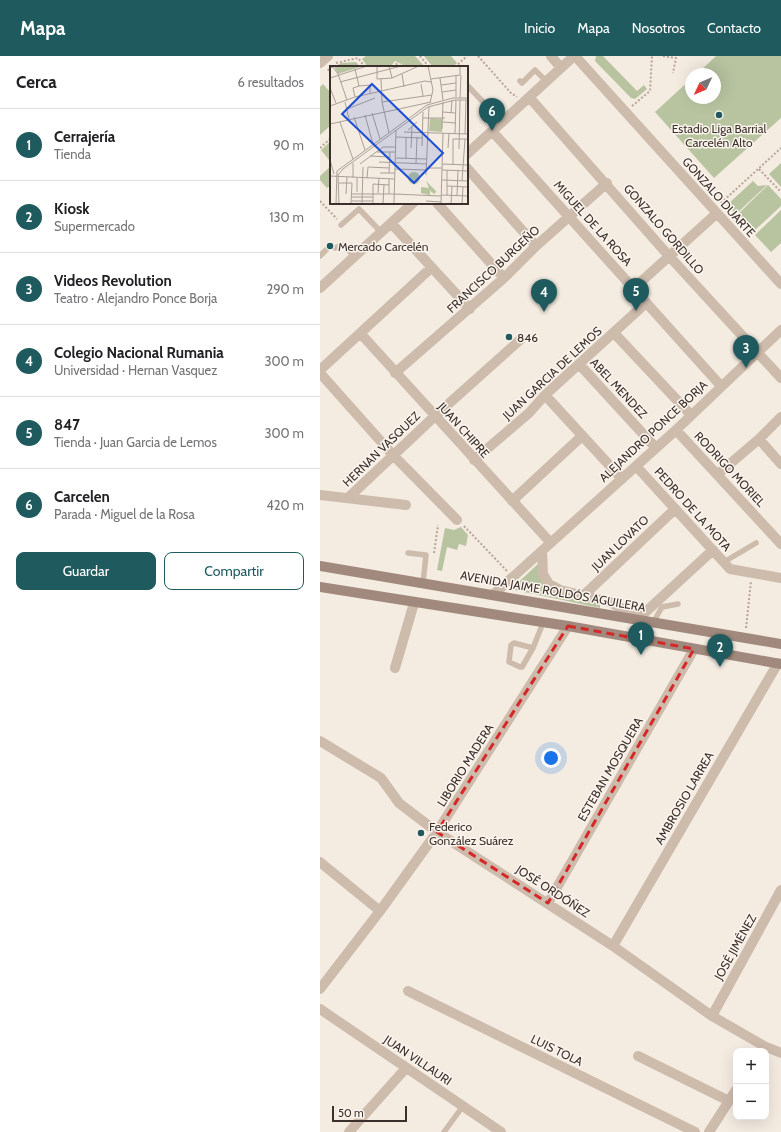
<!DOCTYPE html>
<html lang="es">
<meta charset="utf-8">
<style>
:root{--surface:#fff;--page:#f6f6f6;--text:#202124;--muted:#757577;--line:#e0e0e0;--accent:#1f5a5e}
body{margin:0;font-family:Cabin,sans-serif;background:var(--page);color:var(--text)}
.controls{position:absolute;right:12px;bottom:12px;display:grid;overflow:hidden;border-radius:8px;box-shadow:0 4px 16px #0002}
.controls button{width:36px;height:36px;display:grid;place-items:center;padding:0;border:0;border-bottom:1px solid var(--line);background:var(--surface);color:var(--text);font:20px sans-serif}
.compass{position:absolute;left:365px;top:12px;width:36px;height:36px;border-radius:50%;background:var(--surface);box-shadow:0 4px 16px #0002;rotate:226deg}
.scale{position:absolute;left:12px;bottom:10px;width:75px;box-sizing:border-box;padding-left:4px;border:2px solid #3b302b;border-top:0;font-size:11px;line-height:14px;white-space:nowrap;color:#3b302b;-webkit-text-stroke:3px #fbf5ee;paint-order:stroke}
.you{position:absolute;left:231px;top:702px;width:14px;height:14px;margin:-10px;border:3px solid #fff;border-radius:50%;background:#1a73e8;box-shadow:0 0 0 6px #1a73e833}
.badge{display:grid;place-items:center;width:26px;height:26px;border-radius:50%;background:var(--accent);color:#fff;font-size:13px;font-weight:700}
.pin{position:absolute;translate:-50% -33px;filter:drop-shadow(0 1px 2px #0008)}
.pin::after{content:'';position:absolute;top:21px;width:14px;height:12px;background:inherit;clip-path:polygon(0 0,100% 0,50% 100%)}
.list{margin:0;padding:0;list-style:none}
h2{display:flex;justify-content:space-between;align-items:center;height:52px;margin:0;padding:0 16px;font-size:17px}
h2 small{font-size:13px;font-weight:400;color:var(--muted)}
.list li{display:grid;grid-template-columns:26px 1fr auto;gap:12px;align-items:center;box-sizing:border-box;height:72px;padding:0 16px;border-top:1px solid var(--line)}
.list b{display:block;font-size:15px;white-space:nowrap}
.list p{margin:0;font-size:13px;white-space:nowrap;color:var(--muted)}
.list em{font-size:13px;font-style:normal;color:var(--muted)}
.actions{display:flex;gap:8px;padding:12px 16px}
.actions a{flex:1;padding:9px 0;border:1px solid var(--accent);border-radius:8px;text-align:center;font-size:14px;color:var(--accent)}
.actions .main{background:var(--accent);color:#fff}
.map{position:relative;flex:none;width:461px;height:1076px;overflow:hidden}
header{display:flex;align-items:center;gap:24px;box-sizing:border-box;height:56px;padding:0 20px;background:var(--accent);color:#fff}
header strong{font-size:19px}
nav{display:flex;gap:22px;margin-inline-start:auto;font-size:14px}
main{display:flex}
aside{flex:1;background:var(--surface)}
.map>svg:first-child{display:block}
</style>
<header>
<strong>Mapa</strong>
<nav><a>Inicio</a><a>Mapa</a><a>Nosotros</a><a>Contacto</a></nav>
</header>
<main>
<aside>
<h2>Cerca<small>6 resultados</small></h2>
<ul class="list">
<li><span class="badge">1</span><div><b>Cerrajería</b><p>Tienda</p></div><em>90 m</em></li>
<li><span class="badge">2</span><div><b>Kiosk</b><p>Supermercado</p></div><em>130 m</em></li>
<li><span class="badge">3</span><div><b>Videos Revolution</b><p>Teatro · Alejandro Ponce Borja</p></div><em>290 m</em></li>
<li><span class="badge">4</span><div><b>Colegio Nacional Rumania</b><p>Universidad · Hernan Vasquez</p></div><em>300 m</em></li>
<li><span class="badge">5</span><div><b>847</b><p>Tienda · Juan Garcia de Lemos</p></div><em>300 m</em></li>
<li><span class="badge">6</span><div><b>Carcelen</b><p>Parada · Miguel de la Rosa</p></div><em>420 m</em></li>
</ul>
<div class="actions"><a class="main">Guardar</a><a>Compartir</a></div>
</aside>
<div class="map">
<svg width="461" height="1076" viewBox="0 0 461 1076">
<rect width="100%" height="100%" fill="#f4ebe1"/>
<path fill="#b8c4a0" d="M46 0H95L105 11H87L75 5 70 11H48L42 3Z
M104 0H131L137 7 132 11H113Z
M276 0H283L317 35 324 29 327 33 315 43 311 42 275 5Z
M396 0H461V62L394 122 335 56 371 23V42H395V18H377Z
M36 6 40 11H14L21 7Z
M3 28 11 37V69L0 79V31Z
M11 85V104L10 105 1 94Z
M461 107V131L449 118Z
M11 110V129L7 132 0 124V120Z
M433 125 438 130 447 129 416 158 407 149Z
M448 129 461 143V150L433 176 417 159Z
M461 154V187L451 196 435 179Z
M141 471 148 479 146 490 139 488 137 494 127 491 122 515 117 514 125 472 134 474Z
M218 508 219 520 280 547V552L195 534 193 531Z"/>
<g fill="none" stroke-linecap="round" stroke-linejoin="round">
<path stroke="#b9a596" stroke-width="2" stroke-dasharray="2 2" stroke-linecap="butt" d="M100 0 109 11
M158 0 191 37 197 41
M343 0 356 2 353 17
M16 7 38 2 45 11
M73 11 76 8 83 11
M135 11 147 0
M8 13 11 19
M312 50 330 35 332 0
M0 92 11 82
M439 113 461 136
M0 145 17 163
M401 147 461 92
M144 470 187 515
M114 497 118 469
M426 572 431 525"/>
<path stroke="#cdbbac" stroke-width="5.5" d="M200 25 202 27 215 14 226 25
M147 29 182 66
M21 169 39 153 61 176
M0 200 10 190 15 192 23 189 34 200
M88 497 106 499 103 527
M404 506 436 487
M334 565 342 551 358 548
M213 592 202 611H200L189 606 191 589 194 587 213 592 223 567
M124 1076 143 1050"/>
<path stroke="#cdbbac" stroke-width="10" d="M231 0 241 12
M255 0 461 228
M0 7 8 0
M209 41 349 200 461 322
M172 75 401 330
M147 98 254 0
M147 112 216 190
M117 147 184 222
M71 167 150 253
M0 232 93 147
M314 232 396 158
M294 277 371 359
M41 278 230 486
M259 308 336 392
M0 314 111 212
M0 317 73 399 137 464
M75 317 184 222 216 190 287 127
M225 339 302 423
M356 374 461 488
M439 383 461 408
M154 404 209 357 225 339 326 247
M316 410 410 513 461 522
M398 418 439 383 461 361
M0 439 86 449
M28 442 115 360 201 283
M192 445 262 380
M222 495 223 518 229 528 240 534 290 546 319 562 393 494
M174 538 356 374 461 274
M263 540 355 453
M75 612 94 547
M0 685 61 722 79 747 117 776 293 890 392 960 444 990 461 997
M0 806 60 855
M228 847 374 593
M293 890 458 607
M0 933 60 855 117 776 248 570
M88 935 375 1076
M0 953 181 1076
M392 960 461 834
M318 1000 409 1045
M29 1076 86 1012
M389 1076 416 1034"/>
<path stroke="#a18a7d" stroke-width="10" d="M0 510 461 588
M0 531 248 570 461 608"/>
</g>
<path fill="none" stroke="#d62828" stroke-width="3" stroke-dasharray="8 5" stroke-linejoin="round" d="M248 570 374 593 228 847 117 776Z"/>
<g fill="#1f5a5e" stroke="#fbf5ee" stroke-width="1.5">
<circle cx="399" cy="59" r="4"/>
<circle cx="10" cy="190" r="4"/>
<circle cx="189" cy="281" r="4"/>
<circle cx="101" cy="777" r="4"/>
</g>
<g text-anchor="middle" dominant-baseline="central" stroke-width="3" stroke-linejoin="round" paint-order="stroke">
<g font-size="12" fill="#3b302b" stroke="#fbf5ee" text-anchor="start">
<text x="399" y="72" text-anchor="middle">Estadio Liga Barrial<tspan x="399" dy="14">Carcelén Alto</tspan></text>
<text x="18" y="190">Mercado Carcelén</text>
<text x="197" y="281">846</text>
<text x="109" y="770">Federico<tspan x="109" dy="14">González Suárez</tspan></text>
</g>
<g font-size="12" fill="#3b302b" stroke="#fbf5ee">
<text transform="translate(399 141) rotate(48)">GONZALO DUARTE</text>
<text transform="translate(273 167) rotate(48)">MIGUEL DE LA ROSA</text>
<text transform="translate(344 173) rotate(49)">GONZALO GORDILLO</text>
<text transform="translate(173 213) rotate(-43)">FRANCISCO BURGEÑO</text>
<text transform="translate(232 317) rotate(-43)">JUAN GARCIA DE LEMOS</text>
<text transform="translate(299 332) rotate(47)">ABEL MENDEZ</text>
<text transform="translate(144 374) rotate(48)">JUAN CHIPRE</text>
<text transform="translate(333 375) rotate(-43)">ALEJANDRO PONCE BORJA</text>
<text transform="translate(61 393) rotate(-44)">HERNAN VASQUEZ</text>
<text transform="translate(410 413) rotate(47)">RODRIGO MORIEL</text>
<text transform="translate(373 453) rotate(48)">PEDRO DE LA MOTA</text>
<text transform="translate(300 487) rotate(-44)">JUAN LOVATO</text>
<text transform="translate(233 535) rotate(10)">AVENIDA JAIME ROLDÓS AGUILERA</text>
<text transform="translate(145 709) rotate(-58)">LIBORIO MADERA</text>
<text transform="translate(290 713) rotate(-60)">ESTEBAN MOSQUERA</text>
<text transform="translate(364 742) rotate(-60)">AMBROSIO LARREA</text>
<text transform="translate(233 835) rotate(33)">JOSÉ ORDÓÑEZ</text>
<text transform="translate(415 891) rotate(-61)">JOSÉ JIMÉNEZ</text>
<text transform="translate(237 994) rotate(26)">LUIS TOLA</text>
<text transform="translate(98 1004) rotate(34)">JUAN VILLAURI</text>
</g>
</g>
<g transform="translate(10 10)">
<rect width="138" height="138" fill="#f4ebe1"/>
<path d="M4 0H33L8 8ZM100 52 112 53V66L99 65ZM78 112a6 6 0 1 1 12 0a6 6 0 1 1-12 0ZM96 115 106 125 105 128 101 126 100 123V129L91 127V121L99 122Z" fill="#b8c4a0"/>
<path fill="none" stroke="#aaa098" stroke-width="1" d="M47 0V13L62 12 89 0M59 0 62 12M98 0 103 24 100 37M0 2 3 1 8 8 17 34M25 3 29 20M72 8 74 21M0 12 37 0M110 12 113 34M51 13 52 36 59 67M101 13 130 9V0M10 16 71 0M91 18 93 30M111 19 126 17M0 22 6 37M112 26 126 24M25 31 23 22 29 20 40 19V27M126 31V10M130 32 131 9M15 36 19 53M52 36 102 29M0 40 25 31 95 15 101 16M17 43 45 32M113 46 125 47M42 47 50 73M121 47 122 34M35 49 43 78M24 51 35 84M93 52H115M10 56 23 93M113 56 126 57M0 58 101 36M112 63 113 36M78 64 87 56M74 66 138 68M125 68 126 34M135 68 136 34M66 71 92 72M92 80 93 46M81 82 82 60M118 82 119 67M129 83 130 34M47 86H65M40 90 59 91M66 92 97 93M76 93V71M0 94 4 108M49 96 97 98M30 98 53 81H66M86 98 87 71M112 98 138 99M123 99V73H138M97 102H112M65 103 97 104M112 104 138 105M50 107H65M59 107 60 86M96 109 99 41M0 110 64 113M23 112V97M37 112 38 101 59 102M112 114 138 115M132 115 135 73M9 117H22L21 138M117 120 138 121M27 126V112M48 127 49 112M16 128 17 111M21 128H64M59 128V113M64 128 111 130M111 129 138 130M117 129V104M127 130 128 104M22 131H43M22 135H43M96 135 111 136M6 138 7 105 97 39 123 32H138M9 138 8 109 13 103 98 41 125 34H138M32 138 33 101M43 138V118L59 119M53 138 54 118M64 138 66 64M111 138 113 67M121 138 122 120M132 138 133 121"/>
<path fill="#1d4ed8" fill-opacity="0.15" stroke="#1d4ed8" stroke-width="2" d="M42 18 113 87 84 117 12 48Z"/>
<rect width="138" height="138" fill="none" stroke="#3b302b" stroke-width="2"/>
</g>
</svg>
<div class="controls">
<button>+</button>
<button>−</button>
</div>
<svg class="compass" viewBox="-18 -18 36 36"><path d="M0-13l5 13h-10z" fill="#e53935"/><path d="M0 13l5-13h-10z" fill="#757577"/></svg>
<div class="scale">50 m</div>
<div class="you"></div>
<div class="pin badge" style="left:321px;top:599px">1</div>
<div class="pin badge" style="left:400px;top:611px">2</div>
<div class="pin badge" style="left:426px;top:312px">3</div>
<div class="pin badge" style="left:224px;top:256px">4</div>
<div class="pin badge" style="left:316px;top:255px">5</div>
<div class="pin badge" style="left:172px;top:75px">6</div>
</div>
</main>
